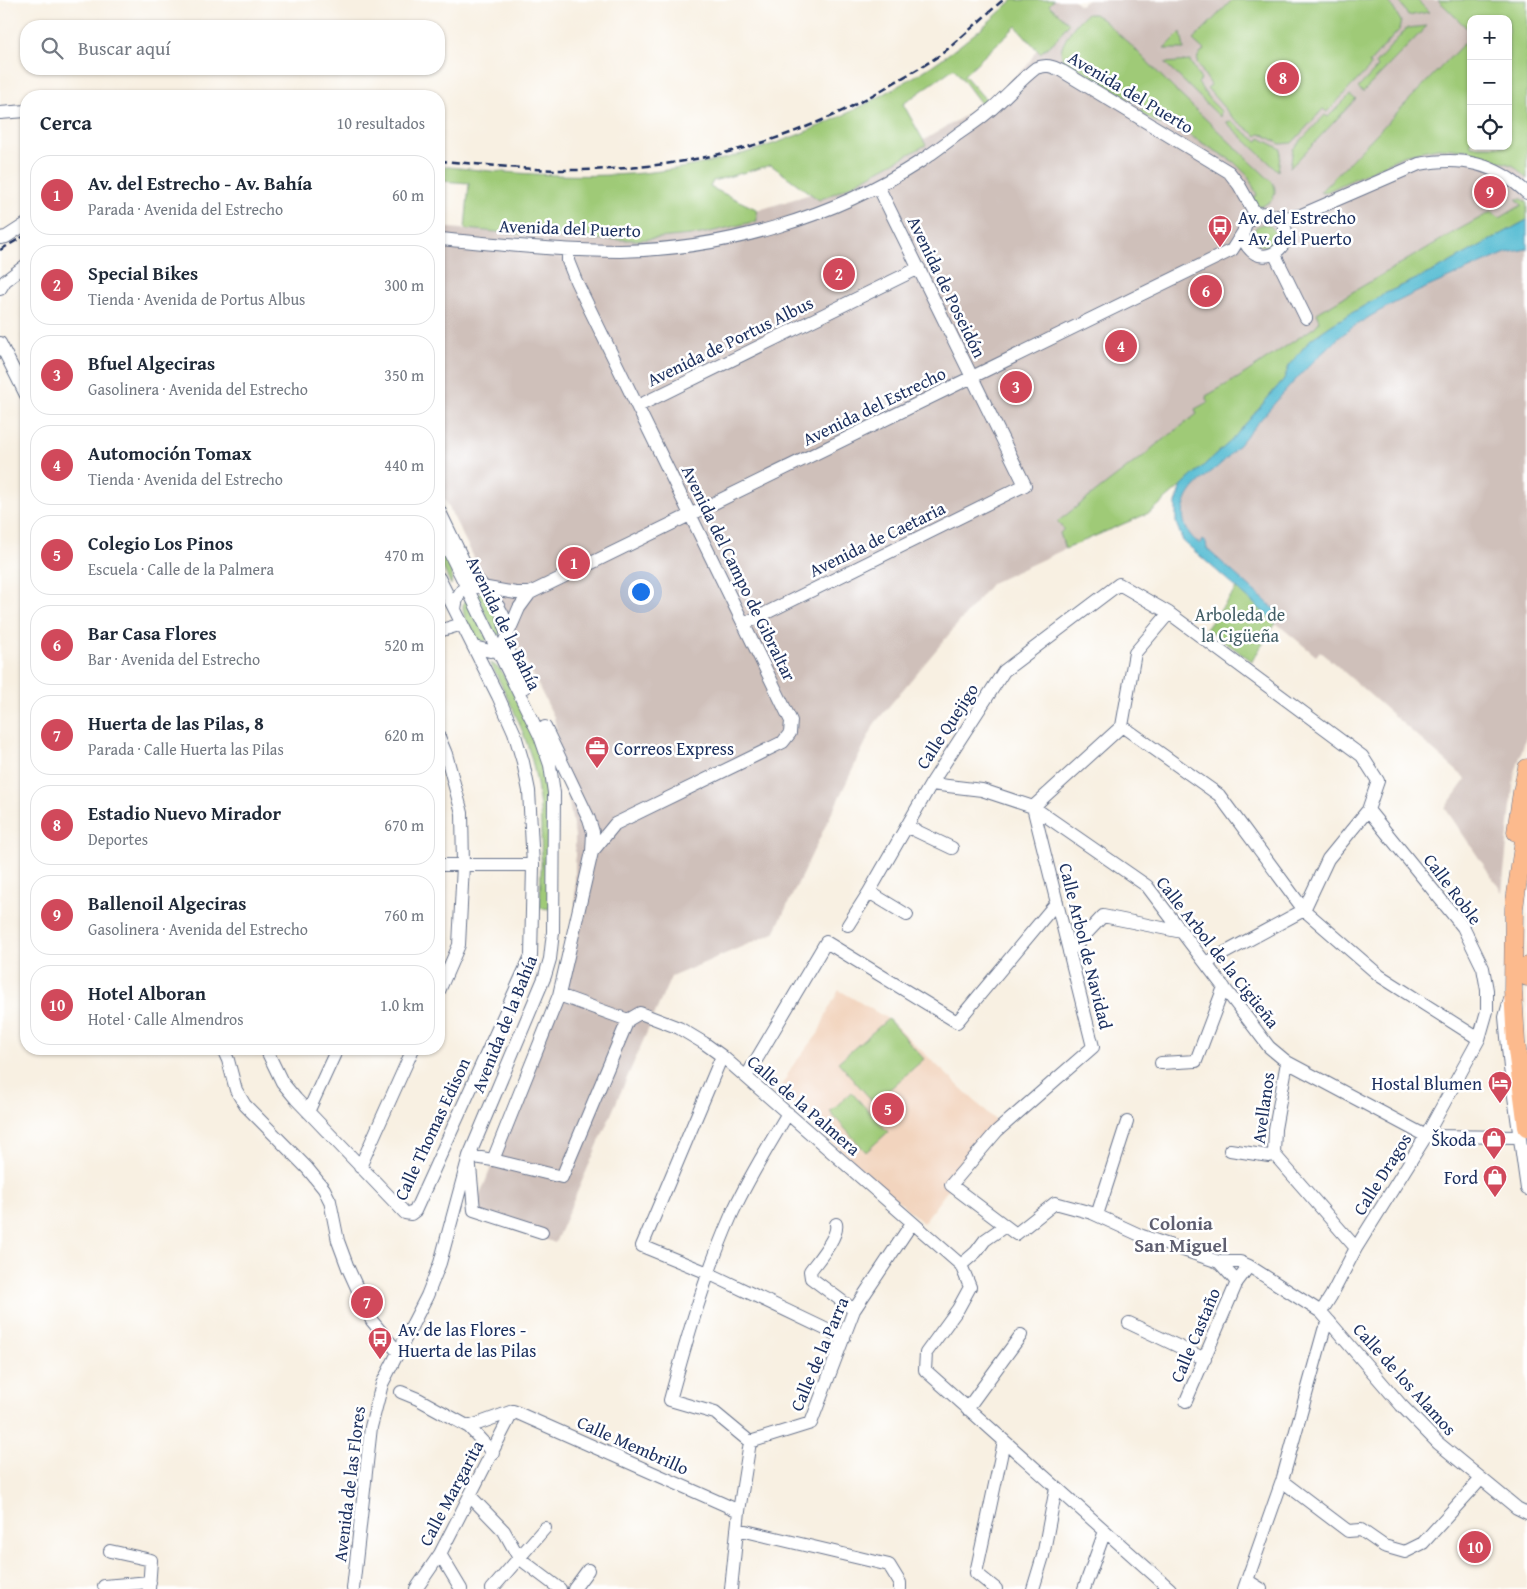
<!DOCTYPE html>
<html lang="es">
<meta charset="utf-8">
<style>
:root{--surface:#fff;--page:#f2f2f3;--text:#1f2937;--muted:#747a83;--line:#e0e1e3;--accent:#d1495b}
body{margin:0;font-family:"Gentium Book Plus",serif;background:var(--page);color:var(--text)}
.controls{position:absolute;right:15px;top:15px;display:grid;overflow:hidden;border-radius:10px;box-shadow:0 1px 4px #0004}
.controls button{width:45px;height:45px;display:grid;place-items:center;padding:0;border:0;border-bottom:1px solid var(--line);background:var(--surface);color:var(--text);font:25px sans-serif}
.you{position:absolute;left:640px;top:591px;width:18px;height:18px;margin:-12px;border:4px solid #fff;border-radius:50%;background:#1a73e8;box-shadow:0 0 0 8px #1a73e833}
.badge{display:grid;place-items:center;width:32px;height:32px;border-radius:50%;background:var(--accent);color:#fff;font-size:16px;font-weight:700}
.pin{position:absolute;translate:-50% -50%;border:2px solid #fff;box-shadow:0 1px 5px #0006}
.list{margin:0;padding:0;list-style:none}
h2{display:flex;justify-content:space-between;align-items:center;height:65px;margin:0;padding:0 20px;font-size:21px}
h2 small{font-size:16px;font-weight:400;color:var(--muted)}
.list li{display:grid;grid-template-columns:32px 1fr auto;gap:15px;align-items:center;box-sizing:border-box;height:80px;margin:0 10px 10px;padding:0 10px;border:1px solid var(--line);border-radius:20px}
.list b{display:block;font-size:19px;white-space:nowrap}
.list p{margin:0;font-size:16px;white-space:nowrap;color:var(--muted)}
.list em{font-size:16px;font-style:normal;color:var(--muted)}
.icon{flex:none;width:28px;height:28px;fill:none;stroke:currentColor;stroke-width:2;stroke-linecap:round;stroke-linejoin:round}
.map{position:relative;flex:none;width:1527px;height:1589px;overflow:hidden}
.search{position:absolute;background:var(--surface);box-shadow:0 1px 4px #0004;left:20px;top:20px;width:425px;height:55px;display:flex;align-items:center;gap:12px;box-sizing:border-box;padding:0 18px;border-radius:20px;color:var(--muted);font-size:19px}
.panel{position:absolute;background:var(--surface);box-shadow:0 1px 4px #0004;left:20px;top:90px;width:425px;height:965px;border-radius:20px}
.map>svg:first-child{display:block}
</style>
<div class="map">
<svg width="1527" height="1589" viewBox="0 0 1527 1589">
<rect width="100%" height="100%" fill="#fff"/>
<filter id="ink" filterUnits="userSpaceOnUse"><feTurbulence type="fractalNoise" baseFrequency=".02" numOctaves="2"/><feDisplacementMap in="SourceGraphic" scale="10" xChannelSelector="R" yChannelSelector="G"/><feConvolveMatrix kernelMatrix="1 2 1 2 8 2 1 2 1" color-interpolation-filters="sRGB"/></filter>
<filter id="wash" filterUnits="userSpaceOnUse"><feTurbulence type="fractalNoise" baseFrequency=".0096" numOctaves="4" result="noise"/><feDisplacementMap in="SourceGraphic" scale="20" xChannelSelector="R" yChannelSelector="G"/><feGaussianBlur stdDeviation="1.12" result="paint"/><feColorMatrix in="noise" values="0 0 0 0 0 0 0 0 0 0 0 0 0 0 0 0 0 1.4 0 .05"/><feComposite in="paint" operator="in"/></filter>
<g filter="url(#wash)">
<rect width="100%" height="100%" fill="#f8f0e2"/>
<path fill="#f2d4be" d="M839 990 888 1019 998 1123 923 1223 778 1094 791 1068 818 1034 828 1010Z"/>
<path fill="#cfc0ba" d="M1054 0H1074L1080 5 1088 0H1506L1471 19V36L1320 192 1324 193 1407 153 1438 148 1468 150 1514 166 1527 179V734L1514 777 1502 892 1445 808 1466 779 1320 651 1316 656 1276 623 1279 613 1223 563 1183 541 1176 523V503L1181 486 1151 512 1065 549 992 583 875 723 774 933 671 977 555 1243 474 1210 575 958V836L554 717 439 488V227L571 239 705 227 858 179 988 102 1027 66 1037 49 1040 53 1049 4Z"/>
<path fill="#9fca77" stroke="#5d7c6a" d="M1013 0H1054L1049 5 1069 23 1054 42 1040 53 1016 26 964 75 988 102 982 105 954 68 903 104 926 145 844 189 819 200 771 165 713 181 710 187 756 209 757 221 701 234 638 240 571 239 465 229 469 183 439 181V166C507 173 574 179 643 173 735 164 825 130 905 82 917 75 929 68 940 60 966 42 990 21 1013 0Z
M1232 0H1388L1401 21 1399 30 1369 63 1371 66 1327 112 1323 109 1292 143 1280 144 1261 133 1257 136 1232 117 1207 88 1211 85 1197 63 1198 56 1204 50 1193 40Z
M1399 0H1417L1429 12 1408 16Z
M1438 0H1527V179L1514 166 1468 150 1438 148 1407 154 1324 193 1320 192 1471 36V146H1508V19H1471V32Z
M1087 14H1094L1103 20 1135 49 1174 89 1273 183C1279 195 1271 205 1258 206L1252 198 1257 195 1248 176 1234 162 1164 120 1161 125 1140 113 1143 107 1062 59C1062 56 1061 53 1061 51 1063 40 1078 19 1087 14Z
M1427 26 1363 92 1358 88 1378 67 1375 64 1407 28Z
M1181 32 1184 49H1164Z
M1190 61 1201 80 1198 83 1209 99 1221 111 1220 117 1165 63Z
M1350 95 1356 99 1290 168 1293 149 1325 115 1328 117Z
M1231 121 1255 140 1258 141 1260 138 1281 149 1278 171 1226 122Z
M1516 199H1522L1527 202V220L1438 269 1386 293 1333 324 1311 339 1290 364 1284 379 1231 441 1182 485 1151 512 1065 549 1060 533 1064 529 1057 522 1132 464C1142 459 1148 451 1157 444 1171 434 1183 425 1197 414L1195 409 1208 402 1206 396 1238 378 1315 327 1319 322 1317 313 1456 231 1491 212 1500 218 1522 205Z
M1253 235a11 11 0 1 1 22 0a11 11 0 1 1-22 0Z
M439 540 453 568 451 585 439 559Z
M1237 588 1276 623 1252 661 1206 629Z
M477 593H481L497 610 501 635 499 636 495 635 476 594Z
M465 600H466L488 639 486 641C482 642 478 641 475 637 468 630 459 608 465 600Z
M490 662 501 670 538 740 548 773 551 909 540 908C541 858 545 806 531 757 522 724 505 693 490 662Z
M888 1019 924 1059 874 1103 838 1062Z
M851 1092 888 1132 866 1152 830 1112Z"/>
<path fill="#55bcd3" stroke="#387698" d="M1527 220V249L1506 253C1455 276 1400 296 1353 327 1339 336 1328 348 1316 359 1284 390 1257 425 1227 458 1213 473 1191 483 1185 504 1180 520 1187 535 1200 544L1202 540 1206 542 1207 549 1279 613 1276 623 1183 541 1176 523V503L1182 485 1231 441 1284 379 1290 364 1311 339 1333 324 1386 293 1438 269Z"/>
</g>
<g filter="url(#ink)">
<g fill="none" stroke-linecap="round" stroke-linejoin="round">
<defs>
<path id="minor" d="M0 113 26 111
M1276 216C1304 237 1267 272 1248 247 1244 242 1243 235 1244 229 1247 218 1258 211 1269 214 1274 215 1279 218 1284 218 1289 218 1294 215 1299 216L1419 164C1462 156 1495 163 1527 193
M0 238 6 237 26 224
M439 239C499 244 560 251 620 251 725 249 833 218 921 161 934 152 946 143 958 134 968 127 979 120 988 112 1005 98 1019 81 1036 68 1046 64 1052 66 1062 71L1229 172 1239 185 1256 215
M568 250V261L576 281 791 721 790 733 783 742 615 824 592 852
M1274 253 1306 318
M0 289 5 281 26 265
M0 343 26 395
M638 406 919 268
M439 510 468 570 484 587 498 606 503 615 510 655 525 687
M455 610C456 599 459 588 471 585L516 593H530L1232 250 1244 231
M744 624 1025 485 878 186
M439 631 462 624
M474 647 490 651 497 650 503 645 519 608 530 593
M1122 726 1219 795 1304 910 1380 976 1479 1039
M545 727 589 819 593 832 592 852 559 995
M439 737 446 754 462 813 463 865 459 945 439 991
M931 784 982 790 1033 807 1147 886 1269 1047 1287 1062 1426 1136 1519 1137
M1033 807 1093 1047 997 1131 951 1185 1016 1234 1055 1203 1092 1213 1142 1236 1219 1262H1240L1249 1266 1321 1312 1401 1405 1438 1443 1517 1508 1527 1513
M1033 807 1122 726 1135 653 1169 613
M906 826 952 848
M439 865H533
M869 892 907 915
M848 925 869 892 931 784 1004 671 1119 584 1169 613 1362 756 1378 781 1368 810 1328 859 1304 910
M1069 952 1103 916 1182 932
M1206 963 1304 910
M1510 999 1505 1017 1510 1068 1527 1189
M223 1049 228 1060 236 1090 245 1105 307 1168 324 1189 330 1201 338 1241 348 1268 372 1321 398 1352
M266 1049 282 1082 296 1099 405 1213 411 1214 415 1211 531 956 533 865 529 791 523 762 514 732 498 696 439 578
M722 1056 642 1246 708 1273 844 1338
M1287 1062 1275 1129 1274 1154 1356 1248
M1161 1063 1196 1061 1224 987
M746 1077 826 942 957 1022 1057 902
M308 1112 337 1049
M1230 1150 1269 1156 1274 1154
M493 1160 559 995 628 1020 640 1013 679 1028 704 1043 722 1056 961 1265 970 1287 958 1309 926 1353 925 1370 1170 1589
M360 1167 413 1049
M1097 1215 1127 1122
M836 1224C839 1236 818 1260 810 1271L811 1278 854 1310
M542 1232 474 1210 469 1156 493 1160 562 1177 628 1020
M1219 1262 1237 1282 1249 1266
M961 1265 976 1252 985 1240 1005 1226
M1321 1312 1331 1296 1356 1248 1426 1136 1479 1039 1487 1011V990L1483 968 1463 927 1368 810
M1129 1323 1205 1359
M401 1392 418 1399 469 1427 493 1453
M1186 1401 1237 1282
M967 1409 1021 1335
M513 1411 739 1511
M469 1427 513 1411
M750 1442 715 1413 670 1400C687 1338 705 1275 731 1216 747 1180 768 1147 788 1113
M1282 1481 1348 1531 1361 1530 1384 1546 1405 1552 1423 1543 1481 1479
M470 1496 504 1531 519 1558 560 1589
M737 1529 889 1565 900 1583V1589
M110 1551 151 1560 149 1589
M440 1554 461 1589
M1248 1581 1261 1589
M104 1586 150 1582
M353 1589 371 1427 382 1384 427 1296 440 1263 469 1156 545 976 550 959 553 932 554 793 550 765 540 736 439 531
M416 1589 440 1554 513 1411
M492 1589 545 1528
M574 1589 588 1570
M731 1589 739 1511 750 1442 811 1423 854 1310 912 1223
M996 1589 976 1573 1004 1442
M1033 1589 1043 1556 1056 1488
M1084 1589 1105 1531
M1244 1589 1282 1481 1324 1330 1330 1322"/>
<path id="highway" d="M1527 819 1514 908 1513 990 1516 1042 1527 1127
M1516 832 1522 792 1527 768
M1527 966V977"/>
</defs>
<use href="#minor" stroke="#68738c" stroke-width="14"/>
<use href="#highway" stroke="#68738c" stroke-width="19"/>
<use href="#minor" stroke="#fff" stroke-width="12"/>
<use href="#highway" stroke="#fcba8d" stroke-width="18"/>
<path stroke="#1b2f5e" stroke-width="2.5" stroke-dasharray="8 4" stroke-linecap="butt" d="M439 161C485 164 532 171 578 170 689 169 790 144 885 88 903 77 923 67 940 55 962 38 982 18 1003 0
M0 250 26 235"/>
</g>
</g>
<defs>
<symbol id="bus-pin" viewBox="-11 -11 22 30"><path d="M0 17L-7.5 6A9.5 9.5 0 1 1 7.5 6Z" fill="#d1495b" stroke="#fff"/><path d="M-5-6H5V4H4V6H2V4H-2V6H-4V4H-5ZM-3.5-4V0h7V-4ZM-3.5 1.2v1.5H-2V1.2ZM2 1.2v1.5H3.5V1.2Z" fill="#fff"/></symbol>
<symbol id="office-pin" viewBox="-11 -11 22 30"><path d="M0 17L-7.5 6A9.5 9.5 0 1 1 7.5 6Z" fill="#d1495b" stroke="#fff"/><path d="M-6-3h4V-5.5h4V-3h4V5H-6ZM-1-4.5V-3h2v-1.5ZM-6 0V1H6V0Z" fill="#fff"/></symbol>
<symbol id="hotel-pin" viewBox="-11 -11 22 30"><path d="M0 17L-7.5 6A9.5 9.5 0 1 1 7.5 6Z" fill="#d1495b" stroke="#fff"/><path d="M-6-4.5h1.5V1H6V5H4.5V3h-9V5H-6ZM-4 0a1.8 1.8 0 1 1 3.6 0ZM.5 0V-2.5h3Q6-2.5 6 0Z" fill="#fff"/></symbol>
<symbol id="shop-pin" viewBox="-11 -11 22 30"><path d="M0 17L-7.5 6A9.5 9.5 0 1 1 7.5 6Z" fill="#d1495b" stroke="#fff"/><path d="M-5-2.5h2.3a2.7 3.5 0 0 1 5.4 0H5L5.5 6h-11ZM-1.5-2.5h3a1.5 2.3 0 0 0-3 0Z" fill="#fff"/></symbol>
</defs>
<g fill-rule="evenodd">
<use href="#bus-pin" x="1206" y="213" width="28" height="38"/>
<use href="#office-pin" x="583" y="734" width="28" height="38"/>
<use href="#hotel-pin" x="1486" y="1069" width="28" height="38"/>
<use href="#shop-pin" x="1480" y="1125" width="28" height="38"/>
<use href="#shop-pin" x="1481" y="1163" width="28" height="38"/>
<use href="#bus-pin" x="366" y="1325" width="28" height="38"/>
</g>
<g text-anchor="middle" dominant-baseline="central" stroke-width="5" stroke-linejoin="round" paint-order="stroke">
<g font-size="18" fill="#1b2f5e" stroke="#fff">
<text transform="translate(1131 92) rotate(31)">Avenida del Puerto</text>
<text transform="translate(570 228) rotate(2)">Avenida del Puerto</text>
<text transform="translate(947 287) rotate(64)">Avenida de Poseidón</text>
<text transform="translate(730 341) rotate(-26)">Avenida de Portus Albus</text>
<text transform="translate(874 406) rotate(-26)">Avenida del Estrecho</text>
<text transform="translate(877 539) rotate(-26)">Avenida de Caetaria</text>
<text transform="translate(739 573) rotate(64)">Avenida del Campo de Gibraltar</text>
<text transform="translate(504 623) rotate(64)">Avenida de la Bahía</text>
<text transform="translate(947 726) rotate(-57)">Calle Quejigo</text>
<text transform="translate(1453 889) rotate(53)">Calle Roble</text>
<text transform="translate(1086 946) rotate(76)">Calle Arbol de Navidad</text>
<text transform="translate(1218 952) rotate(52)">Calle Arbol de la Cigüeña</text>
<text transform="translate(504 1024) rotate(-68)">Avenida de la Bahía</text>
<text transform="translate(804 1105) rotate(41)">Calle de la Palmera</text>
<text transform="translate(1263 1108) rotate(-82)">Avellanos</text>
<text transform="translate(432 1129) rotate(-65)">Calle Thomas Edison</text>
<text transform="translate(1382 1174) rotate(-58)">Calle Dragos</text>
<text transform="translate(1195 1335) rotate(-67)">Calle Castaño</text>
<text transform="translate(819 1354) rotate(-67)">Calle de la Parra</text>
<text transform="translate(1405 1379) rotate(48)">Calle de los Alamos</text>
<text transform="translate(633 1445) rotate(24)">Calle Membrillo</text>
<text transform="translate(349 1484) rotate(-83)">Avenida de las Flores</text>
<text transform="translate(451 1493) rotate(-62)">Calle Margarita</text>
</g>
<g font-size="18" fill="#1b2f5e" stroke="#fff" text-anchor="start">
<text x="1238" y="217">Av. del Estrecho<tspan x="1238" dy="21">- Av. del Puerto</tspan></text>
<text x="614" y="748">Correos Express</text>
<text x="1482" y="1083" text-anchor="end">Hostal Blumen</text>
<text x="1476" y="1139" text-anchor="end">Škoda</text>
<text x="1478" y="1177" text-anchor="end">Ford</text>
<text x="398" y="1329">Av. de las Flores -<tspan x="398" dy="21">Huerta de las Pilas</tspan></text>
</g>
<g font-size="18" fill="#435e66" stroke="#fff">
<text x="1240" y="614">Arboleda de<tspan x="1240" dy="21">la Cigüeña</tspan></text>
</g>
<g font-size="19" font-weight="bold" fill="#5f5f70" stroke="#fff">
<text x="1181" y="1223">Colonia<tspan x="1181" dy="22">San Miguel</tspan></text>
</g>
</g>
</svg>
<div class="controls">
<button>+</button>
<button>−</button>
<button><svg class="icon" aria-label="locate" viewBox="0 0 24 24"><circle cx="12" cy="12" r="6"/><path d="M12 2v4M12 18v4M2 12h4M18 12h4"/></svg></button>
</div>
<div class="you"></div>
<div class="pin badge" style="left:574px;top:563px">1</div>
<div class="pin badge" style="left:839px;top:274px">2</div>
<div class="pin badge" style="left:1016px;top:387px">3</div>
<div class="pin badge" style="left:1121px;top:346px">4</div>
<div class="pin badge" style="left:888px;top:1109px">5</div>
<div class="pin badge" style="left:1206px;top:291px">6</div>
<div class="pin badge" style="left:367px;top:1302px">7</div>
<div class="pin badge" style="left:1283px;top:78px">8</div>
<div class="pin badge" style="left:1490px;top:192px">9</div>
<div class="pin badge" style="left:1475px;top:1547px">10</div>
<div class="search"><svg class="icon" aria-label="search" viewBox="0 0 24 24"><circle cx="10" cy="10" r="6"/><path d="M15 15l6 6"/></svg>Buscar aquí</div>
<section class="panel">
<h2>Cerca<small>10 resultados</small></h2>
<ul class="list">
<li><span class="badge">1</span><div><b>Av. del Estrecho - Av. Bahía</b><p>Parada · Avenida del Estrecho</p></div><em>60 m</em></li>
<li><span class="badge">2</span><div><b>Special Bikes</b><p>Tienda · Avenida de Portus Albus</p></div><em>300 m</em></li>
<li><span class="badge">3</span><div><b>Bfuel Algeciras</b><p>Gasolinera · Avenida del Estrecho</p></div><em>350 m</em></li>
<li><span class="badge">4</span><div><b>Automoción Tomax</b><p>Tienda · Avenida del Estrecho</p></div><em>440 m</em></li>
<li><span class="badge">5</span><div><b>Colegio Los Pinos</b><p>Escuela · Calle de la Palmera</p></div><em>470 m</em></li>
<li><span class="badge">6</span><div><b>Bar Casa Flores</b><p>Bar · Avenida del Estrecho</p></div><em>520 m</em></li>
<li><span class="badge">7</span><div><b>Huerta de las Pilas, 8</b><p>Parada · Calle Huerta las Pilas</p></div><em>620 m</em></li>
<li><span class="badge">8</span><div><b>Estadio Nuevo Mirador</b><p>Deportes</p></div><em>670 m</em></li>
<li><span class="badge">9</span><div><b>Ballenoil Algeciras</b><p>Gasolinera · Avenida del Estrecho</p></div><em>760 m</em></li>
<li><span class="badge">10</span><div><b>Hotel Alboran</b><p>Hotel · Calle Almendros</p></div><em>1.0 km</em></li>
</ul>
</section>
</div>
